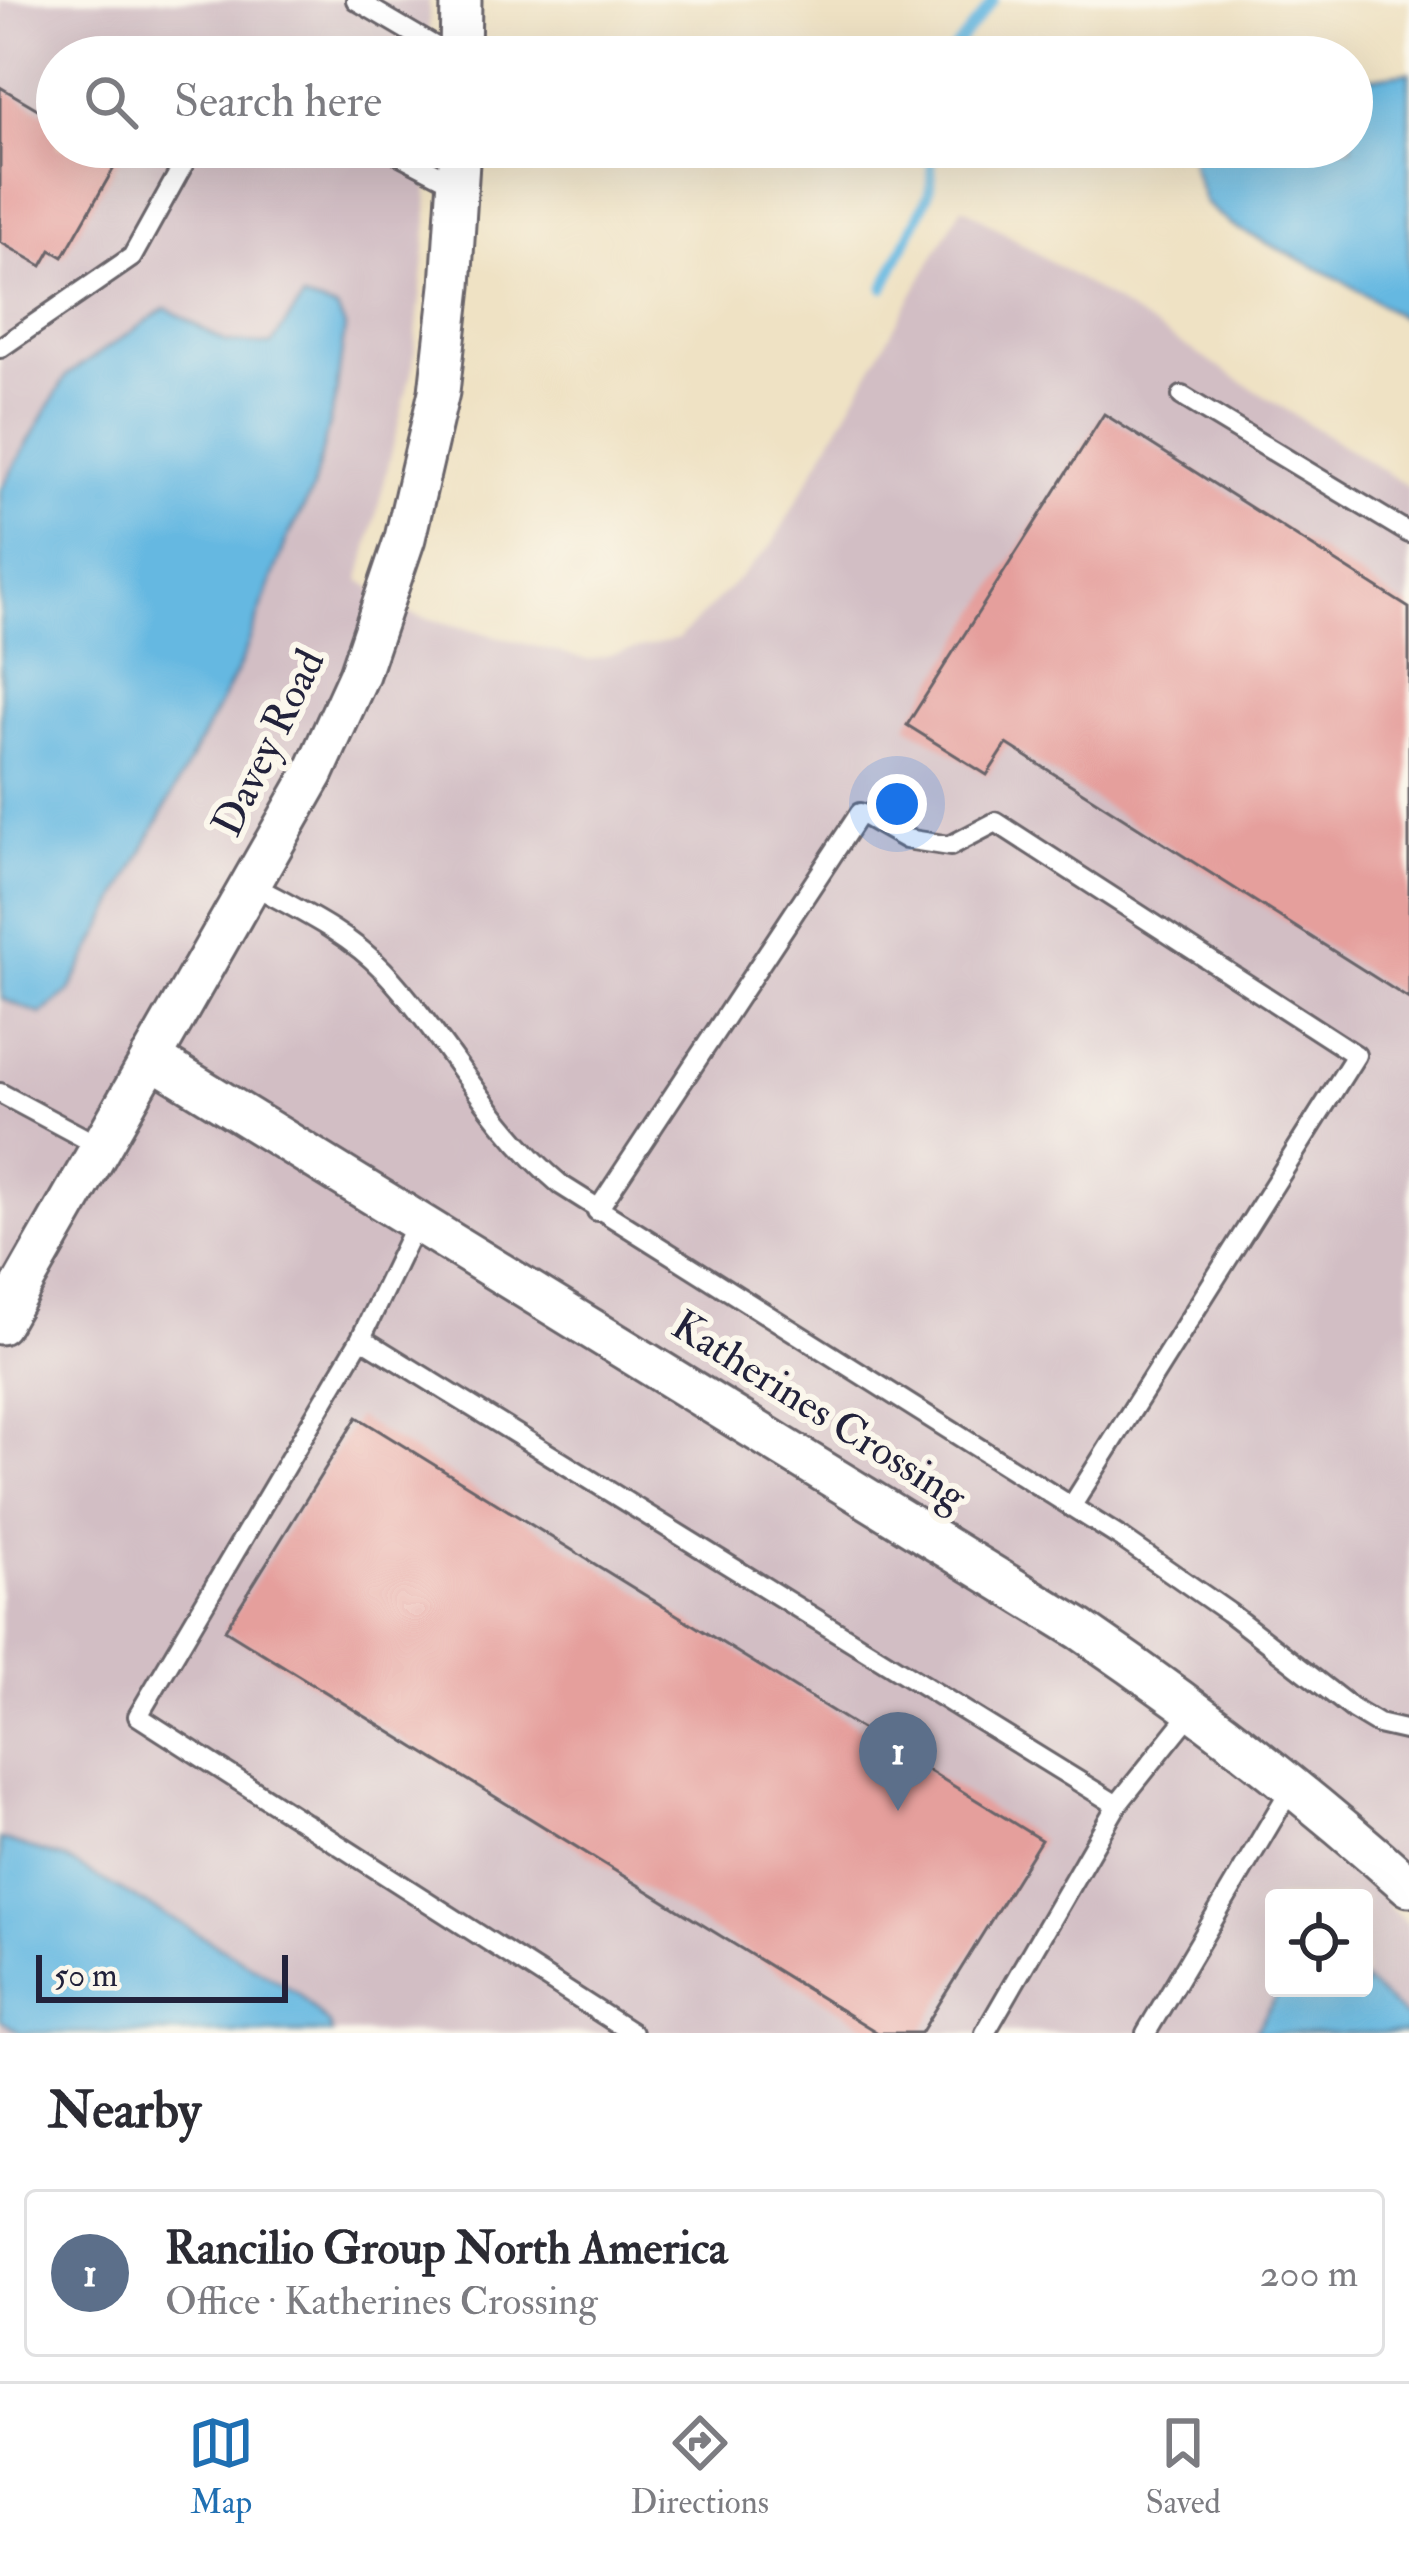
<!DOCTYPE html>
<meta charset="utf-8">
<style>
:root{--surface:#fff;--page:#f7f7f7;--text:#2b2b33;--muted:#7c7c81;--line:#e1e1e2;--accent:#1f6fb2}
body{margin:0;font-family:"IM FELL Double Pica",serif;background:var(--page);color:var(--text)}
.controls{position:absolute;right:36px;bottom:36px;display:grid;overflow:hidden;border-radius:12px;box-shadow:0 12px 48px #0002}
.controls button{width:108px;height:108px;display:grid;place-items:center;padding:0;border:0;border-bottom:3px solid var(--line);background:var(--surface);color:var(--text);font:60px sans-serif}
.scale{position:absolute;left:36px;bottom:30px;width:252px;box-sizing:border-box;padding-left:12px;border:6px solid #22223b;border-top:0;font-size:33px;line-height:42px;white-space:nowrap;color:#22223b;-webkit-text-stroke:9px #fbf7ec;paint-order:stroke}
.you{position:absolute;left:897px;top:804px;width:42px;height:42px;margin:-30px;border:9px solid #fff;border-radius:50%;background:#1a73e8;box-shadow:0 0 0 18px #1a73e833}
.badge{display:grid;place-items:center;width:78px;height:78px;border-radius:50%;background:var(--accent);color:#fff;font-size:39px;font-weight:700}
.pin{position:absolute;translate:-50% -99px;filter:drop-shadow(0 3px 6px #0008)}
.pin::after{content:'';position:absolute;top:63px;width:42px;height:36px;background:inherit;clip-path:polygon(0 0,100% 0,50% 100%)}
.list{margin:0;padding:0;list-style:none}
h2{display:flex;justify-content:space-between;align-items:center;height:156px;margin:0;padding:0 48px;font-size:51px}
h2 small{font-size:39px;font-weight:400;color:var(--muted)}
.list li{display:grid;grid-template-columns:78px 1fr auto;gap:36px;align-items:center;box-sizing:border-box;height:168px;margin:0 24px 24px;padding:0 24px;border:3px solid var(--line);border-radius:12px}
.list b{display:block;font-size:45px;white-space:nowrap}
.list p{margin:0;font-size:39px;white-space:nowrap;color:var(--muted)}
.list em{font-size:39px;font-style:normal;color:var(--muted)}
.icon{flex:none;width:66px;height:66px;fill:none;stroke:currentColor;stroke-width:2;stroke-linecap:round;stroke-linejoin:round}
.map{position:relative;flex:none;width:1409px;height:2033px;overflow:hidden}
.search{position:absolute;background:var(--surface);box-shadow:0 12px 48px #0002;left:36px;right:36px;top:36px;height:132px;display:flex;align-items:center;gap:30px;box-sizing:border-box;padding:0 42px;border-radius:66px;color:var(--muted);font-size:45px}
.sheet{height:348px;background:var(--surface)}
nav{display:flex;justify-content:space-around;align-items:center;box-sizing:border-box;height:168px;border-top:3px solid var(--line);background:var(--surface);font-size:33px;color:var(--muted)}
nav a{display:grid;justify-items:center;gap:6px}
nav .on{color:var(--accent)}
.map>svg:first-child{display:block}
</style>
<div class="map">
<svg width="1409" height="2033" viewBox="0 0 1409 2033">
<rect width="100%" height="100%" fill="#fbf7ec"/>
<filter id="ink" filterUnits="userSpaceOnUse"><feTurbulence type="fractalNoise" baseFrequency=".00833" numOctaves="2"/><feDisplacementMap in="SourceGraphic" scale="24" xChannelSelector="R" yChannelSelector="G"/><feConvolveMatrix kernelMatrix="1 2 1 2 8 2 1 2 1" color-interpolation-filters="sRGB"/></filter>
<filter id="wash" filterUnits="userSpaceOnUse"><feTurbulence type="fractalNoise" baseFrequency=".004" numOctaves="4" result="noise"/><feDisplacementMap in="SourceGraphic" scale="48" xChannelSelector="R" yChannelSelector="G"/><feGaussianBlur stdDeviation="2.7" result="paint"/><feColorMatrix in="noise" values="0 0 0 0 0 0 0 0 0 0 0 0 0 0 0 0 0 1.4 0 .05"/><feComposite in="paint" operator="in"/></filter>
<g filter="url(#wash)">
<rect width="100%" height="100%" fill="#efe2c4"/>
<path fill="#d2bec4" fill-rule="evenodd" d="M0 0H429V57H57V147H428V221L413 365 360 580 412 614 588 660 678 639 772 545 962 206 1409 487V1871L1388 1906 1409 1926V2033H0ZM1274 1898H1364V1988H1274Z"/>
<path fill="#65b8e1" stroke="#446d8e" stroke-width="3" d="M1409 72V322L1343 281 1231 225 1205 203 1192 165 1193 147H1352V80Z
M303 299 337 309 345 327 336 395 312 492 287 539 241 663 69 992 41 1014 2 999 0 491 67 375 166 308 226 342 271 345Z
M0 1839 65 1859 185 1926 298 1993 330 2026 332 2033H21L0 2020Z
M1364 1980 1409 2021V2033H1254L1282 1988H1364Z"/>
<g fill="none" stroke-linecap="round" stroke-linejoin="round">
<path stroke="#65b8e1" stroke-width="10" d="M948 57 994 0
M884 288 928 195 932 178 930 147"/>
</g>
<g id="blocks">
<path fill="#e59f9c" d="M99 38 132 57H88Z
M0 87 53 118 57 112V147H126L63 257 51 250 42 266 0 242Z
M1104 414 1409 608V999L1007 744 987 775 907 725Z
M357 1417 1041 1840 921 2033H878L225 1630Z"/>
</g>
</g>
<g filter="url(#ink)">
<use href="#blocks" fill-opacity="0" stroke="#6a656b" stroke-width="3"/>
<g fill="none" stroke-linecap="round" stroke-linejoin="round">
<defs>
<path id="lane" d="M356 0 453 57
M385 147 458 185
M0 348 132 257 193 147
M1182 396 1409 533
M251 884C296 909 347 932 383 970 447 1038 488 1124 561 1185L1123 1539 1228 1612 1353 1709 1378 1724 1409 1731
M0 1093 101 1147
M597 1211 860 813 906 839 950 846 996 822 1356 1055 1071 1507
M417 1221 361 1338 1117 1805 1195 1708
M361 1338 138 1716 632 2033
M985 2033 1117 1805
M1146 2033 1293 1785"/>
<path id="street" d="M460 57 461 0
M151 1058 1081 1630C1197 1709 1305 1793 1409 1886
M0 1324 314 773 359 674 405 538 439 392 451 286 460 147"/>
</defs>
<use href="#lane" stroke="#6a656b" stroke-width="24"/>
<use href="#street" stroke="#6a656b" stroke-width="45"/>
<use href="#lane" stroke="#fff" stroke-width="18"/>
<use href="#street" stroke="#fff" stroke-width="39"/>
</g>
</g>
<g text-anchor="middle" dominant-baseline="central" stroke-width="12" stroke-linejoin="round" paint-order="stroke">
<g font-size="42" fill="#22223b" stroke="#fbf7ec">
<text transform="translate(269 743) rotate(-64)">Davey Road</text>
<text transform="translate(819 1411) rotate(32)">Katherines Crossing</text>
</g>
</g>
</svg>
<div class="controls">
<button><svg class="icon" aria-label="locate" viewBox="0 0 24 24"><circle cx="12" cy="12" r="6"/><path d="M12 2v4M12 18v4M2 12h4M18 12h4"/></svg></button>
</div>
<div class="scale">50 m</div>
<div class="you"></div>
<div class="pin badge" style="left:898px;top:1811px;background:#5c6f8a">1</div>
<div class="search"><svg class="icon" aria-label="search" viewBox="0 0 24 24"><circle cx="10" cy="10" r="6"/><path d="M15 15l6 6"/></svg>Search here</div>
</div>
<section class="sheet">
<h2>Nearby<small></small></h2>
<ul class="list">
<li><span class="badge" style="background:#5c6f8a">1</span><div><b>Rancilio Group North America</b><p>Office · Katherines Crossing</p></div><em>200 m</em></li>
</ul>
</section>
<nav>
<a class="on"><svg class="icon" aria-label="map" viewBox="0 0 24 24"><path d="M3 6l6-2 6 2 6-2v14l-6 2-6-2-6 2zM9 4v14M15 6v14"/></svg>Map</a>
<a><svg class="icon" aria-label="directions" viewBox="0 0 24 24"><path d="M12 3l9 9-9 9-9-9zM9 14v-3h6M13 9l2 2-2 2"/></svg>Directions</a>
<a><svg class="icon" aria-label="saved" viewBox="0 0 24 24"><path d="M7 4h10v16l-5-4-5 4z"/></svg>Saved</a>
</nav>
